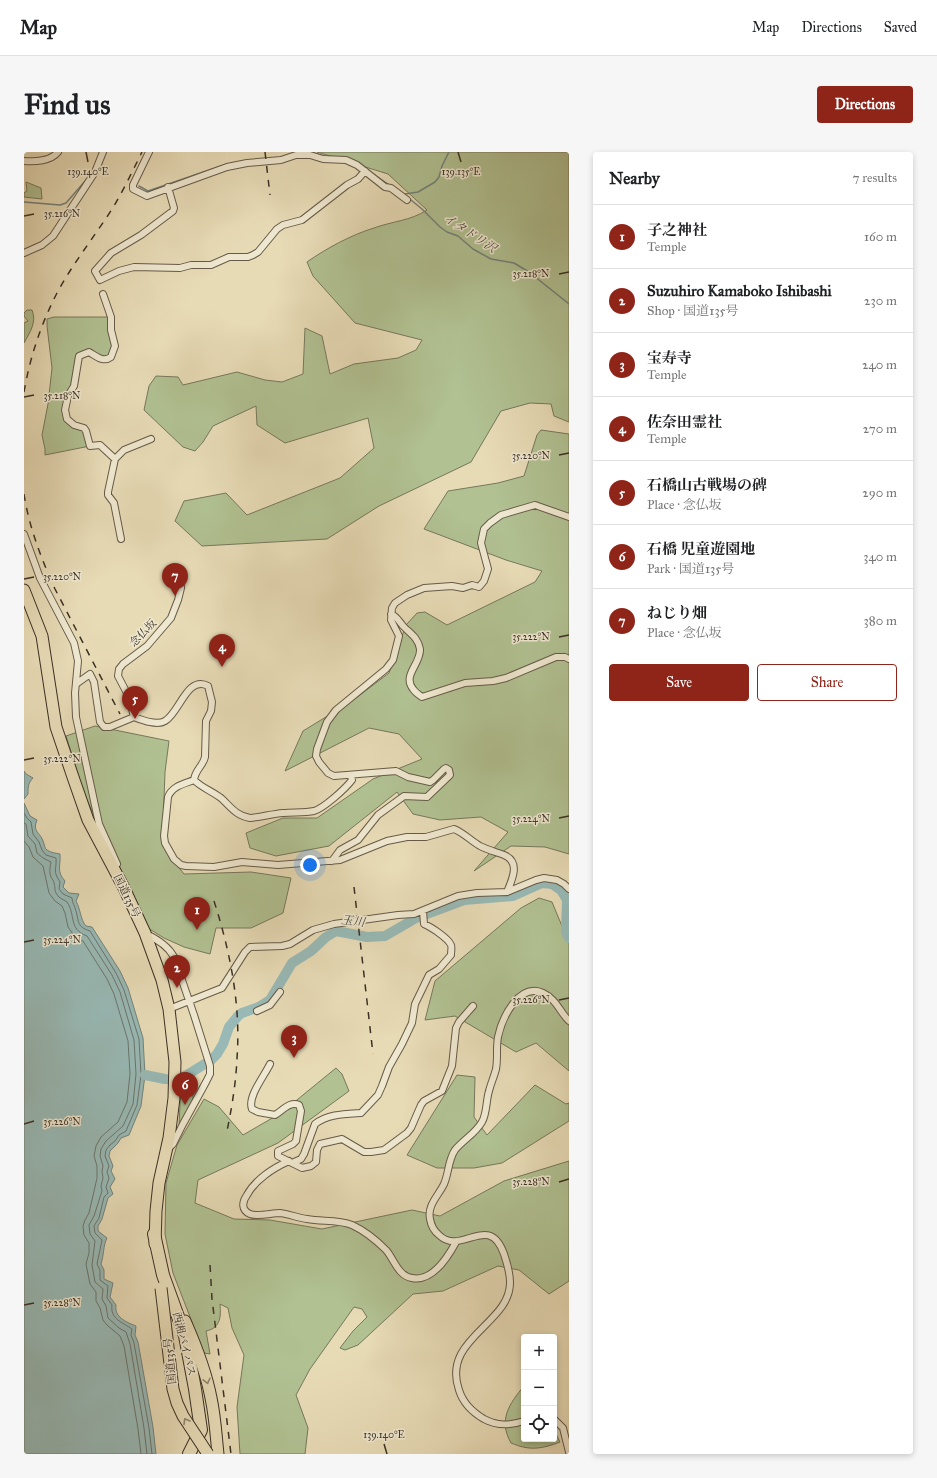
<!DOCTYPE html>
<meta charset="utf-8">
<style>
:root{--surface:#fff;--page:#f6f6f6;--text:#202124;--muted:#757577;--line:#e0e0e0;--accent:#8f2418}
body{margin:0;font-family:"IM FELL Great Primer","Noto Serif JP",serif;background:var(--page);color:var(--text)}
.controls{position:absolute;right:12px;bottom:12px;display:grid;overflow:hidden;border-radius:4px;box-shadow:0 2px 6px #0003}
.controls button{width:36px;height:36px;display:grid;place-items:center;padding:0;border:0;border-bottom:1px solid var(--line);background:var(--surface);color:var(--text);font:20px sans-serif}
.you{position:absolute;left:286px;top:713px;width:14px;height:14px;margin:-10px;border:3px solid #fff;border-radius:50%;background:#1a73e8;box-shadow:0 0 0 6px #1a73e833}
.badge{display:grid;place-items:center;width:26px;height:26px;border-radius:50%;background:var(--accent);color:#fff;font-size:13px;font-weight:700}
.pin{position:absolute;translate:-50% -33px;filter:drop-shadow(0 1px 2px #0008)}
.pin::after{content:'';position:absolute;top:21px;width:14px;height:12px;background:inherit;clip-path:polygon(0 0,100% 0,50% 100%)}
.list{margin:0;padding:0;list-style:none}
h2{display:flex;justify-content:space-between;align-items:center;height:52px;margin:0;padding:0 16px;font-size:17px}
h2 small{font-size:13px;font-weight:400;color:var(--muted)}
.list li{display:grid;grid-template-columns:26px 1fr auto;gap:12px;align-items:center;box-sizing:border-box;height:64px;padding:0 16px;border-top:1px solid var(--line)}
.list b{display:block;font-size:15px;white-space:nowrap}
.list p{margin:0;font-size:13px;white-space:nowrap;color:var(--muted)}
.list em{font-size:13px;font-style:normal;color:var(--muted)}
.actions{display:flex;gap:8px;padding:12px 16px}
.actions a{flex:1;padding:9px 0;border:1px solid var(--accent);border-radius:4px;text-align:center;font-size:14px;color:var(--accent)}
.actions .main{background:var(--accent);color:#fff}
.icon{flex:none;width:22px;height:22px;fill:none;stroke:currentColor;stroke-width:2;stroke-linecap:round;stroke-linejoin:round}
.map{position:relative;flex:none;width:545px;height:1302px;overflow:hidden;border-radius:4px}
header{display:flex;align-items:center;gap:24px;box-sizing:border-box;height:56px;padding:0 20px;background:var(--surface);border-bottom:1px solid var(--line)}
header strong{font-size:19px}
nav{display:flex;gap:22px;margin-inline-start:auto;font-size:14px}
.intro{display:flex;align-items:center;justify-content:space-between;box-sizing:border-box;height:96px;padding:0 24px}
h1{margin:0;font-size:28px}
.button{padding:10px 18px;border-radius:4px;background:var(--accent);color:#fff;font-size:14px;font-weight:700}
main{display:flex;gap:24px;padding:0 24px}
aside{flex:1;background:var(--surface);border-radius:4px;box-shadow:0 2px 6px #0003}
.map>svg:first-child{display:block}
</style>
<header>
<strong>Map</strong>
<nav><a>Map</a><a>Directions</a><a>Saved</a></nav>
</header>
<div class="intro"><h1>Find us</h1><a class="button">Directions</a></div>
<main>
<div class="map">
<svg width="545" height="1302" viewBox="0 0 545 1302">
<rect width="100%" height="100%" fill="#e7dbb6"/>
<filter id="stains"><feTurbulence type="fractalNoise" baseFrequency=".005" numOctaves="4"/><feColorMatrix values="0 0 0 0 .2 0 0 0 0 .09 0 0 0 0 .02 0 0 0 .5 -.17"/></filter>
<radialGradient id="worn" r=".72"><stop offset=".6" stop-color="#630" stop-opacity="0"/><stop offset="1" stop-color="#630" stop-opacity=".3"/></radialGradient>
<path fill="#b1c192" stroke="#76785c" d="M293 0H545V270L530 264 527 252 506 251 477 259 447 310 355 354 303 387 178 394 151 369 160 349 202 341 223 363 316 326 350 296 344 266 261 291 233 273 232 254 189 274 179 290 171 299 159 295 120 258 125 234 132 224 154 225 159 233 213 220 241 228 258 230 279 222 281 176 298 184 306 222 330 212 374 206 392 198 398 188 331 171 289 124 283 110C303 96 327 83 350 76 369 69 386 69 403 58L364 22Z
M2 30 17 36 18 47 0 45V41L3 39Z
M3 158H8C13 170 6 180 0 191V171L4 169 0 164V161Z
M30 165H87L91 189 84 207 69 202 55 204 53 221 44 244 43 267 60 276 66 294 21 303V297L18 283 24 252 28 216 23 174V167Z
M517 278 545 282V702L521 695 487 694 450 719 484 680 457 665 416 668 389 662 373 640 305 694 252 704 226 696 222 681 259 666H293L349 627 398 607 375 582 345 576 261 619 279 579 328 549 365 521 382 473 393 461 401 460 423 473 511 430 518 419 482 408 400 377 424 339 474 331 500 324 513 283Z
M71 574 145 589 141 620 139 673 149 708 160 722 227 720 267 726 259 761 227 776H192L186 802 160 795 140 786 124 776 61 644 42 584Z
M515 746 528 750 545 791V919L512 891 492 900 431 864 401 868 411 829 497 756Z
M312 916 318 922 325 939 254 991 174 1028 171 1051 210 1067 246 1068 298 1077 388 1058 416 1064 480 1029 545 1009V1129L525 1142 495 1118 474 1114 419 1139 389 1142 334 1193 321 1198 316 1196 329 1179 343 1165 338 1157 330 1155 286 1217 272 1243 284 1276 281 1302H216L213 1255 220 1203 208 1176 204 1156 196 1152C197 1164 197 1176 182 1179L186 1202 180 1201 149 1121 141 1082 142 1031 153 993 180 947 195 955 219 983 257 961Z
M433 923 451 925 450 965 463 983 511 933 542 952 545 951V969L478 1011 450 1016H413L383 1003Z
M169 927V948L155 974 157 933Z
M500 1234V1287H530V1278L536 1290C517 1297 506 1299 487 1291 474 1268 485 1252 500 1234Z"/>
<path fill="#98b9b5" stroke="#73827b" d="M0 619 2 622 9 626C4 631 4 635 4 642L0 647Z
M0 651 6 664 13 668C8 680 16 680 19 689 21 693 20 696 23 698 27 701 32 701 36 702 37 714 32 719 41 729L39 735 45 741 55 742 52 749C57 758 56 767 62 774L68 775 96 819 104 836 119 886 121 923 117 954 105 983 97 986 94 991 86 999 85 1004 89 1014 87 1019 91 1027 86 1035 89 1042 84 1046 78 1067 74 1074V1079L83 1086C79 1094 80 1103 77 1112L80 1118V1127L89 1131 86 1145 92 1153C90 1165 102 1170 112 1174L111 1183 114 1190 129 1275 132 1302H0Z"/>
<g fill="none" stroke-linecap="round" stroke-linejoin="round">
<path stroke="#6a746d" stroke-width="1" d="M0 661 3 666 7 670 9 682 15 690 18 698 22 703 32 706C33 718 28 718 36 730L35 737 39 742 48 746C48 751 51 754 52 759 55 770 53 775 66 779L92 821 100 838 115 887 117 923 113 953 102 979 95 983 91 989 86 993 82 998 81 1004 85 1014 83 1020 85 1026 82 1035 84 1041 80 1045 75 1066 70 1074 71 1081 78 1088 73 1112 76 1118V1128L84 1134 83 1146 88 1153C86 1167 98 1170 108 1177L107 1183 110 1191 125 1276 128 1302
M0 671 2 672 4 684 11 692 13 701 19 706 27 710C26 715 25 720 27 725 28 727 30 729 30 731 32 736 29 739 35 745 37 747 41 748 43 750 52 763 44 777 63 784L88 823 96 840 110 888 112 922 109 952 99 974 82 989 77 997 76 1004 79 1014 78 1019 79 1026 77 1034 78 1039 70 1064 65 1073 66 1082 71 1089 68 1113 71 1130 79 1137 78 1147 82 1154 84 1166 95 1176 102 1180 106 1192 120 1276 123 1302
M0 689 5 695 9 705 19 714 25 741 31 749 38 754 41 761 44 775 51 785 59 789 83 827 90 842 104 889 106 922 103 950 94 970 77 985 72 994 70 1004 73 1014V1026L65 1061 61 1068 59 1074 60 1083 65 1091V1101L62 1112 66 1132 72 1140V1149L76 1156 79 1168 83 1173 96 1184 100 1194 114 1277 117 1302"/>
<path stroke="#73827b" stroke-width="1.5" d="M286 0 303 5
M349 22 367 34
M115 34 124 39 197 14
M376 39 398 57 416 75 423 80 434 84 449 97 467 107 490 111 505 120 545 152
M381 42 394 40 411 30 415 25 418 14 425 0
M0 50 36 53 42 51 62 28"/>
<path stroke="#98b9b5" stroke-width="10" d="M121 923 141 927 155 928 187 908 193 902 199 892 205 875 214 864 218 861 235 855 246 848 268 811 287 799 302 785 312 779 343 785 361 784 392 766 440 748 489 744 518 731 528 732 537 738 543 748 542 780 545 786"/>
<defs>
<path id="minor" d="M125 0 109 33V37L123 44 203 15 223 11 257 8 272 3H286L299 7 322 8 333 13 361 35 367 36 383 48
M0 9C11 10 27 9 34 0
M144 35 150 56 149 59 117 83 87 101 71 119 76 128 95 119 110 115 156 116 167 113H187L205 105H224L229 103 234 100 253 77 259 73 278 68 323 33 334 27 341 19
M0 101 18 93 29 84 71 20 79 0
M79 142 87 165V178L91 194 87 205C79 211 72 204 65 200L55 204 50 234 44 244 41 258 43 267 50 273 60 276 62 279 66 294 76 293 91 307 84 340V343L90 351 97 387
M91 307 100 298 127 287
M0 382 16 426 50 491 54 509 51 541 52 565 75 672 93 712
M367 462C373 464 376 471 380 475 387 482 394 486 396 497 397 512 378 523 389 537 391 540 395 543 398 545L441 531 469 529 482 526 532 505H541L545 507
M52 532 66 522 70 530 76 570 80 575H86L110 565
M110 565C118 568 133 574 141 569 156 560 163 523 184 534L188 550 187 559 182 569 181 605C179 614 171 618 170 628 178 636 188 639 197 646 206 654 212 664 226 666 237 665 248 662 259 661 269 660 280 661 290 659 300 656 321 637 328 628L327 624
M110 565 105 545 94 524 95 517 99 512 123 494 147 466 154 448 157 436 156 427
M170 628C160 632 148 634 144 645L140 684 141 691 150 707 157 713 162 714 190 715 218 710 254 713 316 708 363 689 383 685H402L430 677C440 681 447 689 456 694 464 698 472 700 480 703 497 710 488 728 483 740
M308 709 316 698 334 688 354 663 380 644 403 645 426 623 425 618 422 616 420 617 409 628 406 630 384 625 372 619 310 624 304 621 295 610 292 604 293 597 303 570 312 558 362 517 369 508 375 484 367 468 368 456 371 451 383 443 400 436 428 434 439 436 448 433 455 435 460 429 464 417 457 391 460 377 466 371 477 363 511 353 545 365
M122 782C133 787 144 794 150 805L170 863 186 914V922L182 930 159 972 149 992 145 996
M145 857 198 836 221 800 226 795 258 794 266 792 289 778 310 772 374 763 390 762 434 744 453 741 483 740 512 728 520 726 533 728 540 732 545 737
M233 859 246 853 256 840
M246 912C241 923 223 945 228 957L234 960 251 963C259 958 266 949 275 953L277 959 272 989 269 992 254 999V1004L278 1016 287 1014 292 1010 293 998 296 992 318 987 340 1000H347L360 998 383 981 387 976 397 953 400 949 418 939 428 914 432 876 435 870 449 854
M265 1009C249 1016 231 1028 223 1043 218 1050 217 1058 226 1062 233 1065 248 1061 256 1061 265 1062 274 1066 283 1067 298 1070 313 1067 328 1073 339 1078 353 1089 362 1098 370 1107 374 1124 388 1126 408 1130 424 1105 432 1090
M268 1011 277 1007 280 1002 291 972C304 962 321 962 337 961L354 943 358 934 365 915 378 892 388 871 391 852 405 823 415 817 427 803C427 800 428 795 427 793 424 786 407 775 400 772L399 759
M530 1267 539 1276 545 1300
M500 1269C485 1274 473 1274 460 1267 448 1260 439 1251 435 1238 417 1186 487 1172 486 1130 486 1121 483 1111 480 1102 465 1059 437 1105 415 1083 410 1079 407 1073 406 1067 403 1053 415 1043 420 1032 425 1021 424 1008 431 998 439 988 451 982 458 970 463 961 462 949 465 939 467 931 470 925 472 917 474 906 472 895 474 885 478 866 495 830 519 841 532 847 536 860 545 869"/>
<path id="trunk" d="M0 438 18 484 32 575 50 628 64 668 100 736 121 781 138 828 145 857 151 910 150 946 145 986 135 1031 132 1059 131 1092
M161 1169C172 1194 182 1219 187 1246 191 1264 192 1283 194 1302"/>
<path id="motorway" d="M130 1082 139 1123 161 1184 171 1237 177 1278 165 1302"/>
</defs>
<use href="#minor" stroke="#665b49" stroke-width="8"/>
<use href="#trunk" stroke="#3b3025" stroke-width="13"/>
<use href="#motorway" stroke="#3b3025" stroke-width="14"/>
<use href="#minor" stroke="#efe8d0" stroke-width="6"/>
<use href="#trunk" stroke="#e7dbb6" stroke-width="11"/>
<use href="#motorway" stroke="#e7dbb6" stroke-width="12"/>
<path stroke="#3b3025" stroke-width="1.5" stroke-dasharray="7 7" stroke-linecap="butt" d="M241 0 246 43
M0 240C6 205 17 172 33 141 49 111 71 84 90 54 100 37 109 18 118 0
M0 342C5 375 17 406 31 437L96 562
M330 735 349 902
M190 749C206 799 217 853 213 906 212 930 208 955 203 979
M186 1113 188 1147 207 1302"/>
<defs>
<path id="trunk-bridge" d="M137 1136 149 1237 153 1251 159 1264 184 1302"/>
</defs>
<use href="#trunk-bridge" stroke="#3b3025" stroke-width="13" stroke-linecap="butt"/>
<use href="#trunk-bridge" stroke="#e7dbb6" stroke-width="11"/>
</g>
<defs><path id="oneway-chevron" d="M-2-3.5L2.5 0L-2 3.5" fill="none" stroke-width="1.6" stroke-linecap="round" stroke-linejoin="round"/></defs>
<g stroke="#91866e">
<use href="#oneway-chevron" transform="translate(183 1229) rotate(76)"/>
<use href="#oneway-chevron" transform="translate(162 1269) rotate(-121)"/>
</g>
<path fill="none" stroke="#3b3025" stroke-width="1.5" d="M62 0 64 10M434 0 437 10M0 64 10 62M535 122 545 120M0 245 10 243M535 303 545 301M0 427 10 425M535 485 545 483M0 608 10 606M535 666 545 664M0 790 10 788M535 848 545 846M0 972 10 969M535 1030 545 1027M0 1153 10 1151M360 1292 363 1302"/>
<g text-anchor="middle" dominant-baseline="central" stroke-width="3" stroke-linejoin="round" paint-order="stroke">
<g font-size="11" fill="#3b3025" stroke="#efe8d0">
<text transform="translate(119 481) rotate(-46)">念仏坂</text>
<text transform="translate(103 744) rotate(64)">国道135号</text>
<text transform="translate(160 1192) rotate(76)">西湘バイパス</text>
<text transform="translate(146 1209) rotate(-96)">国道135号</text>
</g>
<g font-size="12" font-style="italic" fill="#4e4b42" stroke="#efe8d0">
<text transform="translate(446 81) rotate(33)">イタドリ沢</text>
<text transform="translate(329 769) rotate(7)">玉川</text>
</g>
</g>
<g font-size="10" text-anchor="middle" fill="#3b3025" stroke="#efe8d0" stroke-width="3" stroke-linejoin="round" paint-order="stroke">
<text x="64" y="23">139.140°E</text>
<text x="437" y="23">139.135°E</text>
<text x="38" y="65">35.216°N</text>
<text x="507" y="125">35.218°N</text>
<text x="38" y="247">35.218°N</text>
<text x="507" y="307">35.220°N</text>
<text x="38" y="428">35.220°N</text>
<text x="507" y="488">35.222°N</text>
<text x="38" y="610">35.222°N</text>
<text x="507" y="670">35.224°N</text>
<text x="38" y="791">35.224°N</text>
<text x="507" y="851">35.226°N</text>
<text x="38" y="973">35.226°N</text>
<text x="507" y="1033">35.228°N</text>
<text x="38" y="1154">35.228°N</text>
<text x="360" y="1286">139.140°E</text>
</g>
<rect width="100%" height="100%" filter="url(#stains)"/>
<rect width="100%" height="100%" fill="url(#worn)"/>
</svg>
<div class="controls">
<button>+</button>
<button>−</button>
<button><svg class="icon" aria-label="locate" viewBox="0 0 24 24"><circle cx="12" cy="12" r="6"/><path d="M12 2v4M12 18v4M2 12h4M18 12h4"/></svg></button>
</div>
<div class="you"></div>
<div class="pin badge" style="left:173px;top:778px">1</div>
<div class="pin badge" style="left:153px;top:836px">2</div>
<div class="pin badge" style="left:270px;top:906px">3</div>
<div class="pin badge" style="left:198px;top:515px">4</div>
<div class="pin badge" style="left:111px;top:567px">5</div>
<div class="pin badge" style="left:161px;top:953px">6</div>
<div class="pin badge" style="left:151px;top:444px">7</div>
</div>
<aside>
<h2>Nearby<small>7 results</small></h2>
<ul class="list">
<li><span class="badge">1</span><div><b>子之神社</b><p>Temple</p></div><em>160 m</em></li>
<li><span class="badge">2</span><div><b>Suzuhiro Kamaboko Ishibashi</b><p>Shop · 国道135号</p></div><em>230 m</em></li>
<li><span class="badge">3</span><div><b>宝寿寺</b><p>Temple</p></div><em>240 m</em></li>
<li><span class="badge">4</span><div><b>佐奈田霊社</b><p>Temple</p></div><em>270 m</em></li>
<li><span class="badge">5</span><div><b>石橋山古戦場の碑</b><p>Place · 念仏坂</p></div><em>290 m</em></li>
<li><span class="badge">6</span><div><b>石橋 児童遊園地</b><p>Park · 国道135号</p></div><em>340 m</em></li>
<li><span class="badge">7</span><div><b>ねじり畑</b><p>Place · 念仏坂</p></div><em>380 m</em></li>
</ul>
<div class="actions"><a class="main">Save</a><a>Share</a></div>
</aside>
</main>
